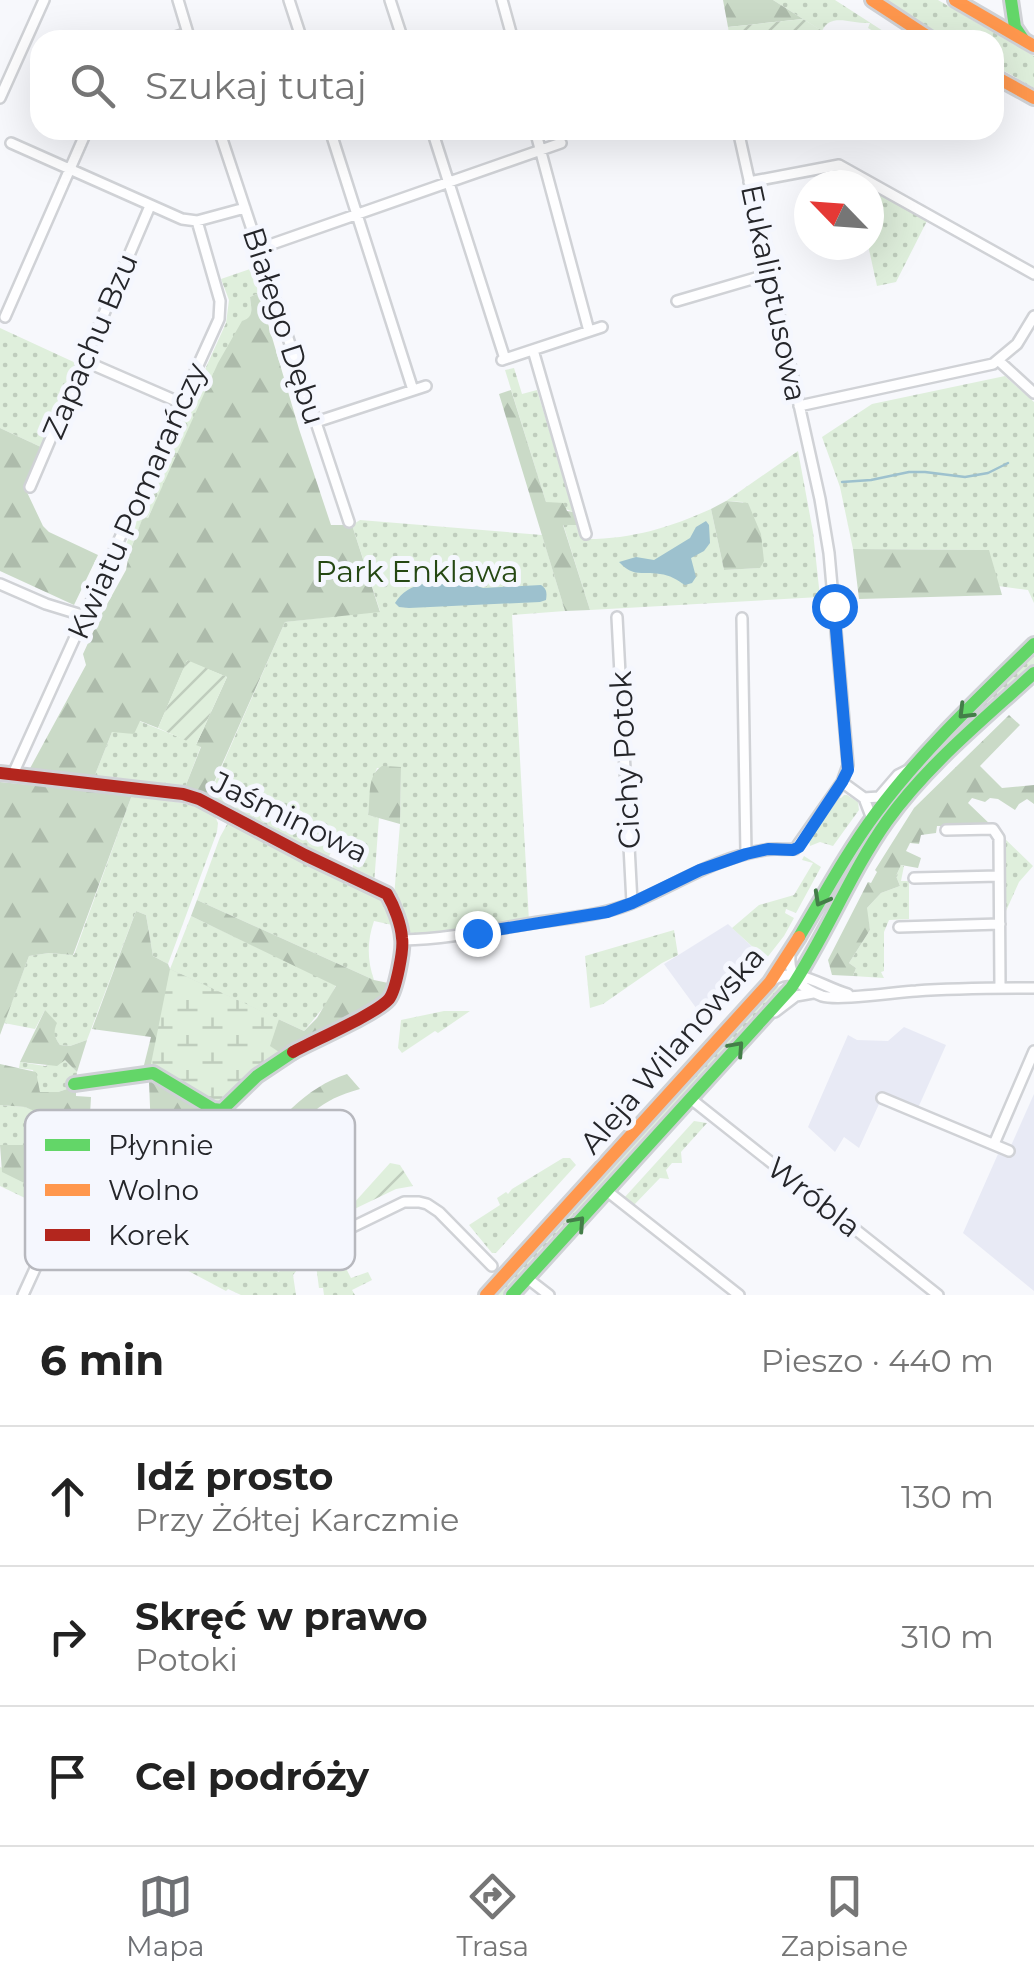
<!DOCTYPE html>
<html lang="pl">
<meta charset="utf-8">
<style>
:root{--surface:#fff;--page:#f2f2f2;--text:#222;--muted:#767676;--line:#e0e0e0;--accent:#6e7074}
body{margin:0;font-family:Montserrat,sans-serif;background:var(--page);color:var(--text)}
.compass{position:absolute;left:794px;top:170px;width:90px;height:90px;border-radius:50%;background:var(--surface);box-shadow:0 10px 40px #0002;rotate:295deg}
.stop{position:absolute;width:30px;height:30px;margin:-22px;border:8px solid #1a73e8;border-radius:50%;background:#fff}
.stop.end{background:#1a73e8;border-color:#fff;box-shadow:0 2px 10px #0008}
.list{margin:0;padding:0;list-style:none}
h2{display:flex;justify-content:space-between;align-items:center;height:130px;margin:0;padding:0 40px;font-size:42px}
h2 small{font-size:32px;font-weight:400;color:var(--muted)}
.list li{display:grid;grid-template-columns:65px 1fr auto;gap:30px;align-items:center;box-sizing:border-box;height:140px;padding:0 40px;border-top:2px solid var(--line)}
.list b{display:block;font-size:38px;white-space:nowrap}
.list p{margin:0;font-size:32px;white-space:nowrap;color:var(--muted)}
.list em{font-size:32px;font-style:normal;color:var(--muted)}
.icon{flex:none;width:55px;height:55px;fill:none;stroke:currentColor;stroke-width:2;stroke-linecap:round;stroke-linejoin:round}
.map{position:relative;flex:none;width:1034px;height:1295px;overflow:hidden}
.search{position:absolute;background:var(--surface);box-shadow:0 10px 40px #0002;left:30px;right:30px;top:30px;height:110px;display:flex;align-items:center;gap:25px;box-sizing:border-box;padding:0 35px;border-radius:30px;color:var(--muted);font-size:38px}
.sheet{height:550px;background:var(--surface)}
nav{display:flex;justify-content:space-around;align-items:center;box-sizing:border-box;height:140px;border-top:2px solid var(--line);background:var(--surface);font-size:28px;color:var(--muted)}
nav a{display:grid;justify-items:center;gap:5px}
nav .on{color:var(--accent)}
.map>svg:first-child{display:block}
</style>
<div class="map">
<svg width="1034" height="1295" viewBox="0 0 1034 1295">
<defs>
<pattern id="grass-dots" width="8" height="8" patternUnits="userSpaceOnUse" patternTransform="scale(2.5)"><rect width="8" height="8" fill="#dfefdc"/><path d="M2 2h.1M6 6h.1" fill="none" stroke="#bfcdbd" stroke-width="1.8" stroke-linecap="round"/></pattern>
<pattern id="forest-firs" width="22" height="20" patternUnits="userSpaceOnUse" patternTransform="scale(2.5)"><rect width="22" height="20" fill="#cadac7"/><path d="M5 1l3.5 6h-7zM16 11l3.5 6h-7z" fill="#adbbab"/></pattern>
<pattern id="wetland-marsh" width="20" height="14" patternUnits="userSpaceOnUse" patternTransform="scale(2.5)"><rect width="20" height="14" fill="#dfefdc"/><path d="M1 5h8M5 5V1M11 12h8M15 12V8" fill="none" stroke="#bfcdbd"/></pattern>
<pattern id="garden-furrows" width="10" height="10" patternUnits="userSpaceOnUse" patternTransform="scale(2.5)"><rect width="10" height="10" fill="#dfefdc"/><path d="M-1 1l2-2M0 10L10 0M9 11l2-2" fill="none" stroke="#bfcdbd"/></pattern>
</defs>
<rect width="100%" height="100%" fill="#f7f8fc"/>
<path fill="#e8eaf5" d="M728 924 763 957 723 1006 715 1002 702 1016 664 964Z
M904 1027 946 1045 918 1108 884 1093 859 1148 844 1137 835 1152 808 1127 848 1035 857 1040 888 1041Z
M1034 1094V1291L963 1233 998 1154 1006 1157Z"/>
<path fill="url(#grass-dots)" d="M773 0H835L897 40H888L868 28 870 23C851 24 830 12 822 31Z
M885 0H938L1034 56V88L994 65V40H949Z
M869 189 927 221 896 282 877 286 868 245Z
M250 269 259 293 250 297 252 314 147 519 143 518 129 553 130 559 122 553 226 323 229 300 221 279Z
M0 328 78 364 43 448 0 428Z
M514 368 522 394 537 390 574 512 546 502 505 370Z
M1005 376 1034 402V603L1028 590 998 586 988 550 853 549 840 487 822 437 872 404Z
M798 451 813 532 820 597 590 610 563 524 577 525 582 539C629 540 669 528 711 509L724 570 759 568 743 502 726 501Z
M360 520 542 535 565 611 512 615 529 921 437 934 413 935 404 926 394 897 400 824 401 768H377C370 784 371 798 368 815L379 818 374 884 352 872 357 840 340 832 327 861 208 798 285 622 380 611 352 525Z
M1034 652V665L927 766 811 944 808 943C826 912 841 879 859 848 902 774 974 711 1034 652Z
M139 721 201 746 184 790 93 780 112 732Z
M132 795 182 803 213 812 218 823 217 832 168 964 153 956 146 915 136 911 87 1040 70 1046 60 1045C53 1036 50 1021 45 1010L35 1029 4 1023 29 956 49 953 74 955Z
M844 795H847L858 802 859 810 833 846 820 842 810 846 809 840 838 797 841 798Z
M230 819 383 896 397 926 374 921C367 941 367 960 374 980L197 900 220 837Z
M1002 836 1033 866 1019 882 1006 911H1004Z
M804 856 821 867 796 913 786 909 785 913 794 918 784 936 766 959 732 928 759 905 794 895 813 863 802 860Z
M901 865 904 866 901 881H909V919L889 920 884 932V971L881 972 884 978 853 976 856 968 849 963 870 930 866 909 881 893 900 886 896 876Z
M191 916 336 985 328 1002 304 1031 170 969Z
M674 930 678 955 662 963 603 1004 590 1008 585 956Z
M785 983 783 989 504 1295H494L771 991Z
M444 1011H470L438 1033 435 1031 402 1053 398 1048 401 1020Z
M65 1060 77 1072 76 1086 58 1092H40L33 1070 19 1068 20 1062 45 1066Z
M0 1105 25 1107 39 1112 32 1145H0Z
M694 1121 707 1123 681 1152 682 1163H672L666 1170 669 1179 660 1178 633 1206 624 1198Z
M563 1158H570L576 1165 496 1253H492L469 1225 500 1205 497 1198 506 1192 508 1194 512 1189Z
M0 1167 82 1200H92L93 1204 71 1206 73 1208C102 1204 139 1224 166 1236L173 1230 251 1267 252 1250 255 1244 289 1218 304 1221V1234L269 1254 278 1272 293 1265V1262L301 1259V1265L293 1275 296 1295H241L228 1289 226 1291 179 1266 147 1254 80 1222 75 1221 66 1242 62 1240 69 1211 62 1231 56 1238 61 1223 53 1219 52 1211 0 1186Z
M338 1253 351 1278 368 1272 372 1280 352 1290 355 1295H324L323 1288H319L316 1265 324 1264Z"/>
<path fill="url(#forest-firs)" d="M723 0H773L803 19 728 27Z
M259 293 299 429 331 525H352L380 612 285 622 208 796 184 790 201 747 196 745 227 677 187 661 158 728 140 721 134 734 112 732 93 780 28 772 86 665 83 654 100 617 126 570 129 554 143 517 148 518 218 363 242 321C255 317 251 308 250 297Z
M511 390 546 502 564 503 567 511 574 512 577 525H563L590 610 565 611 499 394Z
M0 428 43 448 25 488 43 526 49 532 98 555 74 605 0 571Z
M726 501 748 503 761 534 764 561 760 568 724 570 711 509Z
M853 549 989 550 1002 595 859 599Z
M1009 715 1020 725 980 766 1002 788 1034 785V804L1027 799 1019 804 1015 810 998 799 990 798 985 802 972 798 968 803 993 827 937 826 936 833 921 835 919 844 910 843 906 851 921 858 918 868 901 865 896 876 900 886 881 893 867 908 870 930 849 963 856 968 853 976 832 975 828 960 868 882 871 883 877 872 875 870 914 808Z
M382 766 401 767 400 824 368 815C371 798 366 776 382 766Z
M0 782 132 795 73 955 49 953 29 956 0 1035Z
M197 900 374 980 393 984 390 994 282 1054 142 1073 151 1037 92 1029 136 911 146 915 153 956 168 964 170 969 304 1031 317 1018 336 986 191 916Z
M45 1010 57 1023C53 1032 54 1037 60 1045L70 1046 87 1040 77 1072 65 1060 57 1066 20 1062Z
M0 1064 36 1072 40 1092H58L76 1086V1096L91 1097 89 1133 91 1141 94 1142 102 1131 115 1121 117 1124 120 1122 151 1131 149 1082 153 1077 205 1109 216 1119 224 1118 258 1141C274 1135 281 1119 292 1108 309 1092 326 1081 347 1074L360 1089C319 1100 305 1117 282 1150L317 1226 304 1234V1221L289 1219 255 1244 252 1250 251 1268 173 1231 168 1234 95 1205 92 1200 65 1203 2 1172 0 1145H32L39 1113 25 1107 0 1105Z"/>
<path fill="url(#wetland-marsh)" d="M170 969 279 1019 270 1046 282 1054 218 1107 150 1069Z"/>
<path fill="url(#garden-furrows)" d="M803 19 837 40H730L728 27Z
M187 660 227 677 196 745 158 728Z
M390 1163 400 1165 413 1186 396 1189 344 1214Z"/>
<path fill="#9dc1ce" d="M706 521 709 525 710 543 704 551 691 558 696 577 692 583 685 585C677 580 670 575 660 574 642 571 634 578 619 562L636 557 654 560 690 538 696 527Z
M460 580 483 588 541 585C547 589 547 593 546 600L540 602 409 608 399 607 395 603C408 581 437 581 460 580Z"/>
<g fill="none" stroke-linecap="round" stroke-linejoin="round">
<path stroke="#9dc1ce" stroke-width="2.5" d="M842 482 871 480 909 472H925L965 477 988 473 1008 463"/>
<defs>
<path id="street" d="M178 0 190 40
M289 0 302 40
M390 0 403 40
M502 0 513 40
M166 40 188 33
M0 98 44 0
M219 130 349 522
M330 130 413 390
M432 130 505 359
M535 130 589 331
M738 130 820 499 829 553 848 765 842 782
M11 143 182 219 197 221 245 208
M749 182 839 165 1034 274
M258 249 561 143
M677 301 769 274
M5 317 87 130
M533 350 586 534
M82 360 181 403
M502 360 602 327
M999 361 1034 393
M799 406 993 364 1017 344 1034 316
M316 422 426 386
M30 487 150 206
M0 584 46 604 85 616
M617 617 632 903
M742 618 746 854
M13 774 219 319 220 301 197 221
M864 798 879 797 898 775 910 769
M946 830 993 829 999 838 1000 988
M914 878 999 876
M899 927 1000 924
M403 940C447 939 489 930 533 923 565 918 599 916 630 904 675 886 716 857 765 850 775 848 785 850 795 849L842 782 864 798 872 819
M790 957C788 977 803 989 822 996 839 1001 895 992 916 991 955 988 995 988 1034 988
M773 980C797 965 824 988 848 994
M775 1012 796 996 813 993
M882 1098 1009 1151
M691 1099 938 1295
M994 1144 1034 1051
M607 1191 739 1295
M289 1255 336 1235 404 1202H419L427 1204 439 1212 492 1266
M527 1278 549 1295
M23 1295 55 1225"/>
<path id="fast" d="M1011 0 1015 27 1023 39
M799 937C824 895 847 852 876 813 922 751 979 698 1034 644
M74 1084 153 1073 213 1109 222 1110 257 1076 293 1052
M512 1295 791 988C827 934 850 873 887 821 928 764 983 720 1034 673"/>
<path id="slow" d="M872 0 933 40
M955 0 1034 46
M994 76 1034 98
M486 1295 770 982 799 937"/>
<path id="jam" d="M0 773 183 794 199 799 305 855 387 894C394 906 401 924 402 938 404 949 396 990 389 999 376 1014 315 1040 293 1052"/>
</defs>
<use href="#street" stroke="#d0d2d6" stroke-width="14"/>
<use href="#fast" stroke="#d0d2d6" stroke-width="18"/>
<use href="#slow" stroke="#d0d2d6" stroke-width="18"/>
<use href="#jam" stroke="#d0d2d6" stroke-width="18"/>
<use href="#street" stroke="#fefeff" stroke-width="9"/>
<use href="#fast" stroke="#63d668" stroke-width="12"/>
<use href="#slow" stroke="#ff974d" stroke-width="12"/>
<use href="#jam" stroke="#b3261e" stroke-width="12"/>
</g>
<defs><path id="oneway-chevron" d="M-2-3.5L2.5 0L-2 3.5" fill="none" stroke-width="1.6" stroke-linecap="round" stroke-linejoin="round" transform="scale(2.5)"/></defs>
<g stroke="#447e49">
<use href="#oneway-chevron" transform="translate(965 712) rotate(135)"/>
<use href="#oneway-chevron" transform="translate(821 899) rotate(119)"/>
<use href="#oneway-chevron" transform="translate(737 1048) rotate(-48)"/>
<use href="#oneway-chevron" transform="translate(578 1223) rotate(-48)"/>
</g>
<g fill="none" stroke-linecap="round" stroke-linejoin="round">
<path stroke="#1a73e8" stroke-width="12" d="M477 933 607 912 632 903 700 870 746 854 768 849 793 850 799 847 842 782 848 770 834 606"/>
</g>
<g text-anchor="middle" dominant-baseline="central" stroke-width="10" stroke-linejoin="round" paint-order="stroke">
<g font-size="30" fill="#25262a" stroke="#f5f7fe">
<text transform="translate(774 293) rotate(78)">Eukaliptusowa</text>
<text transform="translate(284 326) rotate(72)">Białego Dębu</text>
<text transform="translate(90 346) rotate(-67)">Zapachu Bzu</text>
<text transform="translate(137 501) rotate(-66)">Kwiatu Pomarańczy</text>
<text transform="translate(625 760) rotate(-93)">Cichy Potok</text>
<text transform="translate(290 817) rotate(26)">Jaśminowa</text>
<text transform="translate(672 1050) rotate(-49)">Aleja Wilanowska</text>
<text transform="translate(814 1197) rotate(38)">Wróbla</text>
</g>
<g font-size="30" fill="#254813" stroke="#f5f7fe">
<text x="417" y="571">Park Enklawa</text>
</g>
</g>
<rect x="25" y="1110" width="330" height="160" rx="15" fill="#f5f7fe" stroke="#b7b8be" stroke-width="2.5"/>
<rect x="45" y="1139" width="45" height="12" fill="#63d668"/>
<rect x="45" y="1184" width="45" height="12" fill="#ff974d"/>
<rect x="45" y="1229" width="45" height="12" fill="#b3261e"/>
<g font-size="28" fill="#25262a">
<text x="108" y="1155">Płynnie</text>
<text x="108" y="1200">Wolno</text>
<text x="108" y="1245">Korek</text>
</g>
</svg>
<svg class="compass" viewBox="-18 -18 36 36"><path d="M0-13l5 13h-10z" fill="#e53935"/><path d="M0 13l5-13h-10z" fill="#767676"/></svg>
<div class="stop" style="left:834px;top:606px"></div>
<div class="stop end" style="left:477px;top:933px"></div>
<div class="search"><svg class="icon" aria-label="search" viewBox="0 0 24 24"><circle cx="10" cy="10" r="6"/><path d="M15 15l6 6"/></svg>Szukaj tutaj</div>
</div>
<section class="sheet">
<h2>6 min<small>Pieszo · 440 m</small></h2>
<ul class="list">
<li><svg class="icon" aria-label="ahead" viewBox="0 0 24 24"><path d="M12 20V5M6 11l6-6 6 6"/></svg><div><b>Idź prosto</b><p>Przy Żółtej Karczmie</p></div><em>130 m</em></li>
<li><svg class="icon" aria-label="right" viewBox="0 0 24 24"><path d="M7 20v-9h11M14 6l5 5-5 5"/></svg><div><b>Skręć w prawo</b><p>Potoki</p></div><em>310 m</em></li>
<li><svg class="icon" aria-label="arrive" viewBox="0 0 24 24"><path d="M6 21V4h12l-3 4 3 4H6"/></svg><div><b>Cel podróży</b></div></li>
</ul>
</section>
<nav>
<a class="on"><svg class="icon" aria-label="map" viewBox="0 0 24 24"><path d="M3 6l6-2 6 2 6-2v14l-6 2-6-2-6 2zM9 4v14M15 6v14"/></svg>Mapa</a>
<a><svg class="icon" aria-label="directions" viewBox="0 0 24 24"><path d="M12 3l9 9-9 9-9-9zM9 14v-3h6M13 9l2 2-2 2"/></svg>Trasa</a>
<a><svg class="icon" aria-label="saved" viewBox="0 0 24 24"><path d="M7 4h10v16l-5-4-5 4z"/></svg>Zapisane</a>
</nav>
